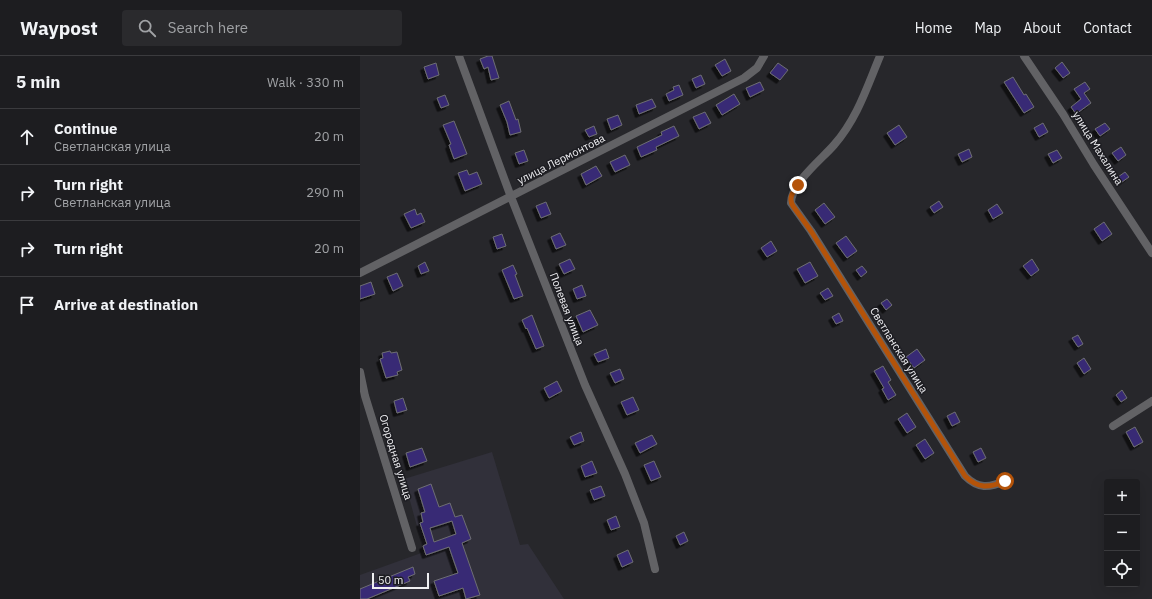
<!DOCTYPE html>
<meta charset="utf-8">
<style>
:root{--surface:#1d1d20;--page:#2a2a2d;--text:#f1f3f6;--muted:#a0a2a5;--line:#3b3b3e}
body{margin:0;font-family:"IBM Plex Sans",sans-serif;background:var(--page);color:var(--text)}
.controls{position:absolute;right:12px;bottom:12px;display:grid;overflow:hidden;border-radius:4px;box-shadow:0 4px 16px #0002}
.controls button{width:36px;height:36px;display:grid;place-items:center;padding:0;border:0;border-bottom:1px solid var(--line);background:var(--surface);color:var(--text);font:20px sans-serif}
.scale{position:absolute;left:12px;bottom:10px;width:57px;box-sizing:border-box;padding-left:4px;border:2px solid #efeff2;border-top:0;font-size:11px;line-height:14px;white-space:nowrap;color:#efeff2;-webkit-text-stroke:3px #1d1d22;paint-order:stroke}
.stop{position:absolute;width:12px;height:12px;margin:-9px;border:3px solid #b45309;border-radius:50%;background:#fff}
.stop.end{background:#b45309;border-color:#fff;box-shadow:0 1px 4px #0008}
.list{margin:0;padding:0;list-style:none}
h2{display:flex;justify-content:space-between;align-items:center;height:52px;margin:0;padding:0 16px;font-size:17px}
h2 small{font-size:13px;font-weight:400;color:var(--muted)}
.list li{display:grid;grid-template-columns:26px 1fr auto;gap:12px;align-items:center;box-sizing:border-box;height:56px;padding:0 16px;border-top:1px solid var(--line)}
.list b{display:block;font-size:15px;white-space:nowrap}
.list p{margin:0;font-size:13px;white-space:nowrap;color:var(--muted)}
.list em{font-size:13px;font-style:normal;color:var(--muted)}
.icon{flex:none;width:22px;height:22px;fill:none;stroke:currentColor;stroke-width:2;stroke-linecap:round;stroke-linejoin:round}
.map{position:relative;flex:none;width:792px;height:543px;overflow:hidden}
header{display:flex;align-items:center;gap:24px;box-sizing:border-box;height:56px;padding:0 20px;background:var(--surface);border-bottom:1px solid var(--line)}
header strong{font-size:19px}
nav{display:flex;gap:22px;margin-inline-start:auto;font-size:14px}
.search{width:280px;height:36px;background:var(--page);display:flex;align-items:center;gap:10px;box-sizing:border-box;padding:0 14px;border-radius:4px;color:var(--muted);font-size:15px}
main{display:flex}
aside{flex:1;background:var(--surface)}
.map>svg:first-child{display:block}
</style>
<header>
<strong>Waypost</strong>
<div class="search"><svg class="icon" aria-label="search" viewBox="0 0 24 24"><circle cx="10" cy="10" r="6"/><path d="M15 15l6 6"/></svg>Search here</div>
<nav><a>Home</a><a>Map</a><a>About</a><a>Contact</a></nav>
</header>
<main>
<aside>
<h2>5 min<small>Walk · 330 m</small></h2>
<ul class="list">
<li><svg class="icon" aria-label="ahead" viewBox="0 0 24 24"><path d="M12 20V5M6 11l6-6 6 6"/></svg><div><b>Continue</b><p>Светланская улица</p></div><em>20 m</em></li>
<li><svg class="icon" aria-label="right" viewBox="0 0 24 24"><path d="M7 20v-9h11M14 6l5 5-5 5"/></svg><div><b>Turn right</b><p>Светланская улица</p></div><em>290 m</em></li>
<li><svg class="icon" aria-label="right" viewBox="0 0 24 24"><path d="M7 20v-9h11M14 6l5 5-5 5"/></svg><div><b>Turn right</b></div><em>20 m</em></li>
<li><svg class="icon" aria-label="arrive" viewBox="0 0 24 24"><path d="M6 21V4h12l-3 4 3 4H6"/></svg><div><b>Arrive at destination</b></div></li>
</ul>
</aside>
<div class="map">
<svg width="792" height="543" viewBox="0 0 792 543">
<defs>
<filter id="shadow"><feDropShadow dx="-3.5" dy="3.5" stdDeviation="0" flood-color="#0009"/></filter>
</defs>
<rect width="100%" height="100%" fill="#27272b"/>
<path fill="#31303a" d="M132 396 160 489 168 488 204 543H0V519L64 496 44 423Z"/>
<path fill="#382b74" stroke="#6e6e73" fill-rule="evenodd" filter="url(#shadow)" d="M128 0H132L139 22 131 24 128 11 124 13 120 3Z
M365 3 371 15 362 20 355 9Z
M702 6 710 17 703 22 695 12Z
M76 7 79 19 68 23 64 11Z
M418 7 428 14 420 24 410 17Z
M341 19 345 28 336 32 332 23Z
M653 21 664 39 666 38 674 51 664 57 644 26Z
M400 26 404 34 390 41 386 32Z
M725 26 730 33 724 37 731 47 716 58 711 51 721 43 714 33Z
M319 29 323 39 309 45 306 38 314 34 313 31Z
M374 38 380 48 362 59 356 49Z
M85 39 89 49 81 52 77 42Z
M292 43 296 51 279 58 276 49Z
M149 45 156 64 158 63 161 76 150 79 147 66 140 49Z
M345 56 351 67 339 73 333 61Z
M258 59 262 69 251 74 247 63Z
M94 65 107 98 94 103 89 89 91 88 83 69Z
M683 67 688 76 679 81 674 72Z
M745 67 750 73 740 80 735 73Z
M539 69 547 81 535 89 527 77Z
M234 70 237 78 229 81 225 74Z
M314 70 319 80 296 91 297 94 281 101 277 91 302 79 301 76Z
M761 91 766 99 758 105 752 97Z
M609 93 612 101 602 106 598 98Z
M164 94 168 105 159 108 155 97Z
M697 94 702 102 693 107 688 98Z
M265 99 270 109 255 116 250 106Z
M236 110 242 120 226 129 221 118Z
M107 114 109 119 117 116 122 128 105 135 98 117Z
M765 116 769 121 762 126 758 121Z
M579 145 583 151 574 157 570 151Z
M186 146 191 158 181 162 176 150Z
M464 147 475 161 465 168 455 154Z
M637 148 643 157 633 163 628 154Z
M55 153 57 159 61 157 65 166 51 172 44 158Z
M744 166 752 178 742 185 734 173Z
M200 177 206 189 196 193 191 181Z
M142 178 146 190 137 193 133 181Z
M486 180 497 195 487 202 476 187Z
M411 185 417 195 407 201 401 192Z
M210 203 215 213 204 218 199 208Z
M672 203 679 214 671 220 663 210Z
M65 206 69 215 61 218 58 210Z
M450 206 458 220 445 227 437 213Z
M153 209 157 218 155 219 163 240 154 243 142 214Z
M502 210 507 216 501 221 496 214Z
M37 217 43 230 33 235 27 221Z
M11 226 15 238 0 243V230Z
M222 229 226 240 217 243 213 233Z
M468 232 473 240 465 244 460 237Z
M527 243 532 249 526 254 521 247Z
M230 254 238 269 223 276 216 260Z
M479 257 483 265 476 268 472 261Z
M172 259 184 290 176 293 167 272 166 273 162 264Z
M718 279 723 288 718 291 712 282Z
M246 293 249 302 238 306 234 298Z
M557 293 565 304 554 312 546 301Z
M30 295 31 297 37 296 42 314 37 316 38 319 26 322 20 303 23 302 22 297Z
M724 302 731 313 724 318 717 307Z
M523 310 531 324 528 326 536 339 528 344 522 333 524 332 514 315Z
M260 313 264 323 255 327 250 317Z
M197 325 202 335 189 342 184 332Z
M762 334 767 342 761 346 756 339Z
M273 341 279 354 267 359 261 346Z
M43 342 47 354 37 357 34 345Z
M595 356 600 366 592 370 587 360Z
M547 357 556 371 547 377 538 363Z
M775 371 783 386 774 391 766 376Z
M221 376 224 385 214 389 210 381Z
M292 379 297 388 280 397 275 387Z
M565 383 574 397 565 403 556 389Z
M62 392 67 405 50 411 46 397Z
M621 392 626 402 618 406 613 396Z
M232 405 237 417 225 421 221 410Z
M294 405 301 421 291 425 284 409Z
M71 428 79 451 90 447 95 461 102 459 111 483 102 487 120 539 106 543 103 532 79 540 74 525 98 517 89 491 66 499 63 490 67 488 60 467 63 466 61 457 65 456 58 433ZM92 465 96 478 74 486 70 472Z
M241 430 245 440 234 444 230 434Z
M256 460 260 471 251 474 247 464Z
M324 476 328 485 320 489 316 480Z
M268 494 273 506 262 511 257 499Z
M53 511 55 518 48 521 50 525 7 543H0V533Z"/>
<g fill="none" stroke-linecap="round" stroke-linejoin="round">
<path stroke="#626265" stroke-width="8" d="M99 0 151 141 225 329 265 418 284 467 295 513
M520 0C507 31 497 63 474 89 462 103 431 127 431 147L451 175 605 420C618 433 629 432 645 425
M664 0 703 58 734 109 792 197
M0 217 384 22 397 12 404 0
M0 316 5 340 52 492
M753 370 792 345"/>
</g>
<g fill="none" stroke-linecap="round" stroke-linejoin="round">
<path stroke="#b45309" stroke-width="5" d="M438 129C433 136 428 142 433 150L451 175 605 420C618 433 629 432 645 425"/>
</g>
<g text-anchor="middle" dominant-baseline="central" stroke-width="3" stroke-linejoin="round" paint-order="stroke">
<g font-size="11" fill="#efeff2" stroke="#1d1d22">
<text transform="translate(738 92) rotate(58)">улица Махалина</text>
<text transform="translate(201 103) rotate(-27)">улица Лермонтова</text>
<text transform="translate(207 253) rotate(69)">Полевая улица</text>
<text transform="translate(539 294) rotate(58)">Светланская улица</text>
<text transform="translate(36 401) rotate(73)">Огородная улица</text>
</g>
</g>
</svg>
<div class="controls">
<button>+</button>
<button>−</button>
<button><svg class="icon" aria-label="locate" viewBox="0 0 24 24"><circle cx="12" cy="12" r="6"/><path d="M12 2v4M12 18v4M2 12h4M18 12h4"/></svg></button>
</div>
<div class="scale">50 m</div>
<div class="stop" style="left:645px;top:425px"></div>
<div class="stop end" style="left:438px;top:129px"></div>
</div>
</main>
